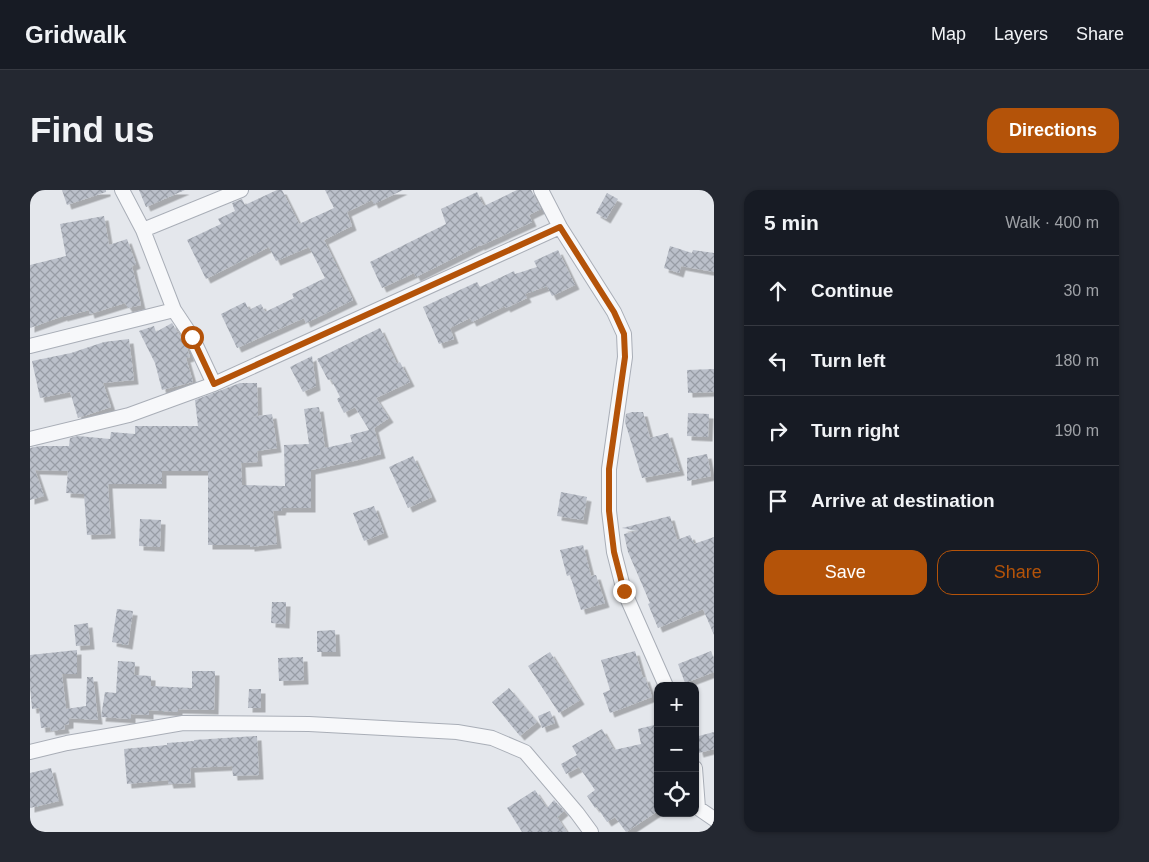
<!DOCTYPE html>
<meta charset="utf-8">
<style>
:root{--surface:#171b24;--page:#242831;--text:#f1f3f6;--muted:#9ea1a6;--line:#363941;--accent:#b45309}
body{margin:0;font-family:Helvetica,sans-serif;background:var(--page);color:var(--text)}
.controls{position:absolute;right:15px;bottom:15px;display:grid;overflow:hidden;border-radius:10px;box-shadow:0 1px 4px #0004}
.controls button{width:45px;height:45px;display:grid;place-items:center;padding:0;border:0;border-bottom:1px solid var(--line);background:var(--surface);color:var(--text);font:25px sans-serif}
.stop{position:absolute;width:15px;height:15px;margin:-11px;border:4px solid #b45309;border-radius:50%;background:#fff}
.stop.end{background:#b45309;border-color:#fff;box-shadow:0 1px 5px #0008}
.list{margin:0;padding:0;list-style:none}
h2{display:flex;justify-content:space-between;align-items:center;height:65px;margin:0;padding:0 20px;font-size:21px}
h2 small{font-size:16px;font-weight:400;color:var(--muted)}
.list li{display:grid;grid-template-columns:32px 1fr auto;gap:15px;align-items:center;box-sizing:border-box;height:70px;padding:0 20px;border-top:1px solid var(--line)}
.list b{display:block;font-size:19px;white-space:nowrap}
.list em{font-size:16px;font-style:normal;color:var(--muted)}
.actions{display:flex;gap:10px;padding:15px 20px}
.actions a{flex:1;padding:11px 0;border:1px solid var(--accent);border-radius:15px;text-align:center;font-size:18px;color:var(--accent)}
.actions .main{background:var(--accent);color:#fff}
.icon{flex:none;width:28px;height:28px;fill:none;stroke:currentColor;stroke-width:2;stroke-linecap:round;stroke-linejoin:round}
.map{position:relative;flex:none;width:684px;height:642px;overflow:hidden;border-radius:15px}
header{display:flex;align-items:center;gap:30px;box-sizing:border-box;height:70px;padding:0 25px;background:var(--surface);border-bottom:1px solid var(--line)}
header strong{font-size:24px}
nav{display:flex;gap:28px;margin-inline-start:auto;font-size:18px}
.intro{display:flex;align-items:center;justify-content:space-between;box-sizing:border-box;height:120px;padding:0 30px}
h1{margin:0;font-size:35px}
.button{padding:12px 22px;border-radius:15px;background:var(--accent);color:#fff;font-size:18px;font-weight:700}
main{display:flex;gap:30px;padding:0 30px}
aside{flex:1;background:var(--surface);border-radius:15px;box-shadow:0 1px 4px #0004}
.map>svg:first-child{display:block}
</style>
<header>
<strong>Gridwalk</strong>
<nav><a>Map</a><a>Layers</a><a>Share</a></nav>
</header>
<div class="intro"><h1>Find us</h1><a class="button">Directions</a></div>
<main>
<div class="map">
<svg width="684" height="642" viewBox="0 0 684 642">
<defs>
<pattern id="building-cross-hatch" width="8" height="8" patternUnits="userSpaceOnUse" patternTransform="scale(1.25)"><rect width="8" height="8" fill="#bbc0ca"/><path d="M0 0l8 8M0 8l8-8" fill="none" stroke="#989da6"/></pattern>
<filter id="shadow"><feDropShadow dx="4.5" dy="4.5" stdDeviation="0" flood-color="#0004"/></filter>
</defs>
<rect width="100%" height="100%" fill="#e4e7ec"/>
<path fill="url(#building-cross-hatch)" filter="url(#shadow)" d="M32 0H76V2L37 15Z
M109 0H155L116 17Z
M247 0H252L269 34 304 18 295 0H373L344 14 342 10 317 22 322 36 294 50 323 110 276 133 274 128 207 158 191 124 215 112 219 120 231 114 235 122 264 108 262 104 295 88 279 57 246 71 239 57 176 89 157 50 191 34 188 29 205 21 202 13 212 9 215 15Z
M487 0H501L511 19 499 25 502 32 450 56V55L386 87 384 83 352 98 340 72 416 34 411 19 447 2 454 16Z
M577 3 588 9 576 29 566 23Z
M74 26 79 55 97 49 106 74 102 76 111 115 98 118 95 113 60 124 59 120 33 127V126L0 138V75L36 66 30 34Z
M640 56 662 63 663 60 684 63V82L651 76 649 83 634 78Z
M528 60 545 95 522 106 517 96 495 104 497 108 476 118 475 116 442 132 440 128 420 138 424 149 409 154 393 117 447 92 450 97 484 81 485 84 507 77 504 71Z
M142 133 157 158 160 167 156 168 163 192 132 200 125 173 109 141 124 136 126 142Z
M350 138 367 174 370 172 380 192 346 208 359 228 344 238 351 264 324 271 281 280V318H252L251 321H243L247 354 220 357V355H178V281H132V294H78L81 344 57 345 54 304 36 303 38 281 5 280 14 306 0 310V258L10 256H39L40 248 48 246 80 249 81 242 105 244V236H168L165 210 210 193H227L228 225 222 227 242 224 247 258 227 261 228 272 211 273 212 295 255 296 254 255 279 254 274 219 289 217 295 258 322 252 320 245 339 240 325 217 314 223 307 209 310 207 301 189 298 190 287 169Z
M99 149 104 190 73 193 81 217 48 228 40 202 10 208 2 171 41 163 74 152Z
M282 166 286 196 273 202 260 177Z
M684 179V202L658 203 657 180Z
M602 222H613L620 248 638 243 650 281 612 288 595 232 596 224Z
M658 223 679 224 678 247 657 246Z
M677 264 681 286 657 291V268Z
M383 266 402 307 378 318 359 277Z
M531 302 557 307 553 330 527 326Z
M344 316 354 343 334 351 323 323Z
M640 326 647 350 660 345 664 354 684 347V445L673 419 628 438 618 414 620 413 598 362 594 344 608 341 592 338Z
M110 329 131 330 130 357 109 356Z
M553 355 561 386 566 385 575 413 551 420 540 385 537 386 530 360Z
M242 412H256L255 434 241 433Z
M87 419 103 421 98 455 82 452Z
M58 433 60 455 46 456 44 435Z
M305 440 306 462H287V441Z
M47 460V484H32L36 519 56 516 57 487H63L68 530 39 528V534L34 535 35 539 21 541 20 537 11 538 9 518 2 519 0 496V465Z
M605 461 613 488 615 487 622 507 580 523 573 503 580 500 571 470Z
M681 461 684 469V482L655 493 648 474Z
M520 462 550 510 529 523 498 476Z
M273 467 274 490 249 491 248 468Z
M88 471 105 472 104 485 121 486V496L162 498V481H185L184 520 148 519V522L119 520V525L101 524V529L71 527 75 502 86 503Z
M479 498 507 532 490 546 462 512Z
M219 499H231V518H218Z
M520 521 525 533 512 538 508 526Z
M628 534V621L596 642 585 627 577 632 567 617 565 618 557 606 565 600 549 577 536 584 531 574 547 565 542 556 572 539 584 560 611 554 608 539Z
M684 542V559L669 563 665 547Z
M227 546 229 585 203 586 202 576 160 578 161 593 139 594 138 590 97 594 94 559 137 555V553L164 551V550Z
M21 578 29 611 0 618V583Z
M505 600 517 618 524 610 534 621 527 627 537 642H492L477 618Z"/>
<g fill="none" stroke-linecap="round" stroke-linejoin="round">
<defs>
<path id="minor" d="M92 0 113 40 144 120 162 147 184 194
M511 0 530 37 584 122 594 144 595 167 579 279V321L584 362 594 401 636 496
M113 40 211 0
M0 156 144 120
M0 249 99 225 184 194 530 37
M0 562 37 553 153 533 279 534 427 542 462 548 495 562 547 623 561 642
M665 578 668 618 684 629"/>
</defs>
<use href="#minor" stroke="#a9aeb7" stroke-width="16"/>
<use href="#minor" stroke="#f7f8fa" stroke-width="14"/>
</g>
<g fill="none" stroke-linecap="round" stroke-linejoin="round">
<path stroke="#b45309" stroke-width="6" d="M162 147 184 194 530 37 584 122 594 144 595 167 579 279V321L584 362 594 401"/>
</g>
</svg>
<div class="controls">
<button>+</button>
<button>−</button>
<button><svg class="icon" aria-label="locate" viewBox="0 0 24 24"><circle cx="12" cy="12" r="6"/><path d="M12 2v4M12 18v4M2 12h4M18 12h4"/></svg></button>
</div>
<div class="stop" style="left:162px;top:147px"></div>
<div class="stop end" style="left:594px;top:401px"></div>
</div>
<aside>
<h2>5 min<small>Walk · 400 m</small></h2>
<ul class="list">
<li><svg class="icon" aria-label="ahead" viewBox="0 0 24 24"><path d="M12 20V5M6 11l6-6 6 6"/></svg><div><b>Continue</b></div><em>30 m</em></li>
<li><svg class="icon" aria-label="left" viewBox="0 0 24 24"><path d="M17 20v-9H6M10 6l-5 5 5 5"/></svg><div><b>Turn left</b></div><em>180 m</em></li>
<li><svg class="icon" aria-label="right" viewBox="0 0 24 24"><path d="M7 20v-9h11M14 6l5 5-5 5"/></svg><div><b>Turn right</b></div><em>190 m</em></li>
<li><svg class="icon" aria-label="arrive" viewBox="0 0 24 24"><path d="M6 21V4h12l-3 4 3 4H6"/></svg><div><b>Arrive at destination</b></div></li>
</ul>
<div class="actions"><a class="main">Save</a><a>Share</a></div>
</aside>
</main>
